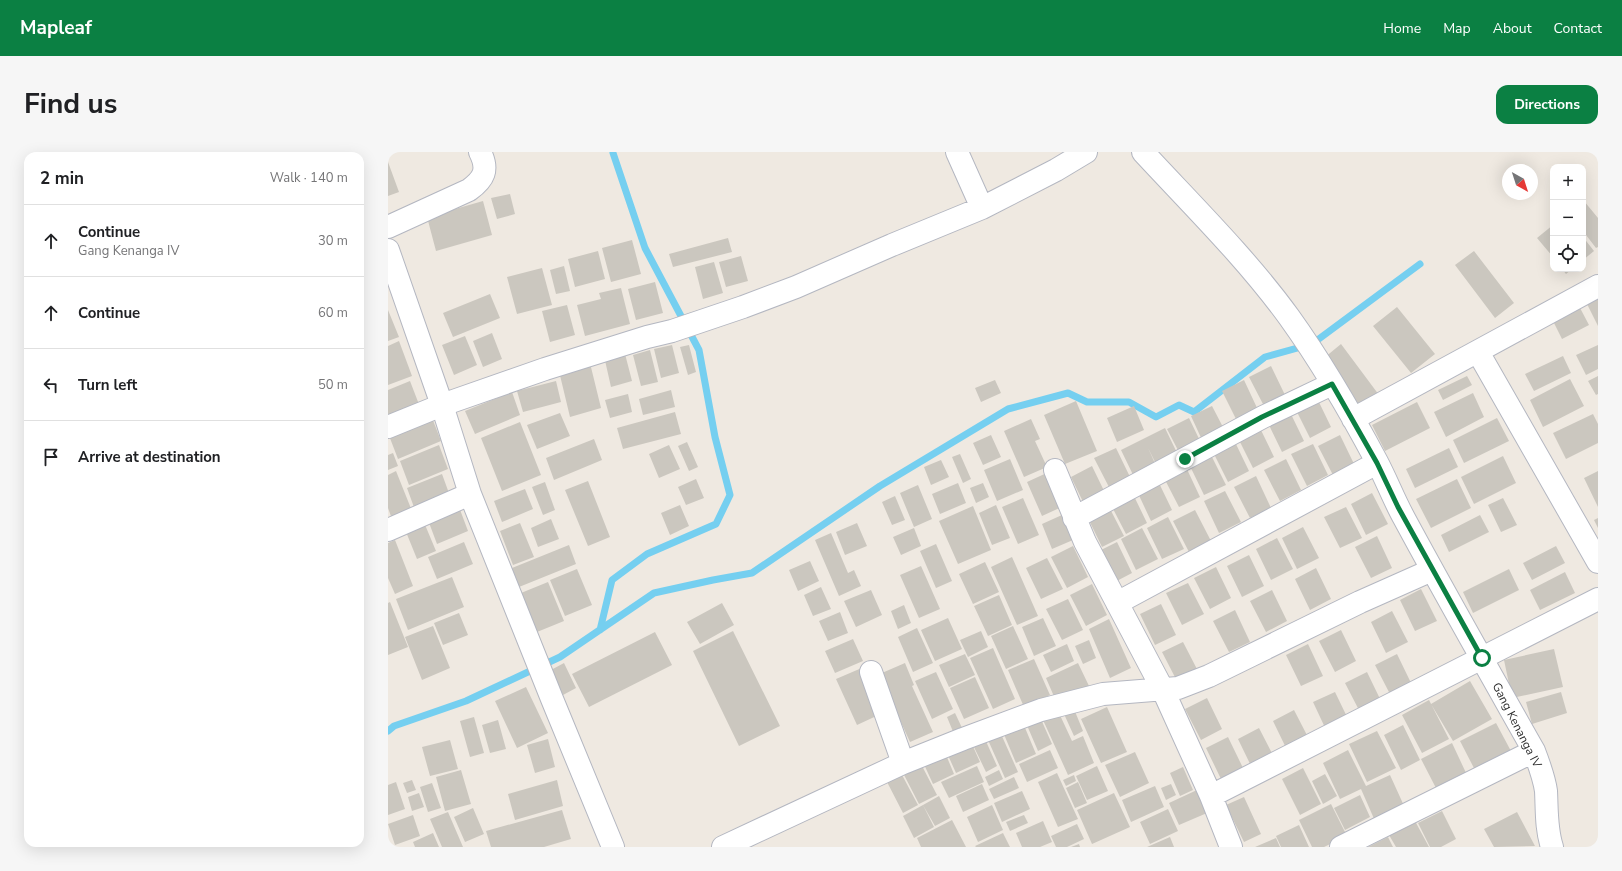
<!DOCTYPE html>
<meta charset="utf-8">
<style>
:root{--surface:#fff;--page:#f6f6f6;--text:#202124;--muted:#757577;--line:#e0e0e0;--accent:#0b8043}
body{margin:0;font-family:"Nunito Sans",sans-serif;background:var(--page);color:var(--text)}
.controls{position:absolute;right:12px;top:12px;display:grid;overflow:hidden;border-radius:8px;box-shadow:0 4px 16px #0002}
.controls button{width:36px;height:36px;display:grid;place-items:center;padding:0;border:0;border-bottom:1px solid var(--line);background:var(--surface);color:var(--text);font:20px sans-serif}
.compass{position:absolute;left:1114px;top:12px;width:36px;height:36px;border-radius:50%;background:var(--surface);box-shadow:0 4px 16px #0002;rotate:141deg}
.stop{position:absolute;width:12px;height:12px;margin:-9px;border:3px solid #0b8043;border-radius:50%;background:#fff}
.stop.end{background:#0b8043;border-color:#fff;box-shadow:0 1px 4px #0008}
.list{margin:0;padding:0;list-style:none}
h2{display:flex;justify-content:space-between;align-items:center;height:52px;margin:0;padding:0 16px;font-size:17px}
h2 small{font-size:13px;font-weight:400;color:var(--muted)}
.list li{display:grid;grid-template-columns:26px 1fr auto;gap:12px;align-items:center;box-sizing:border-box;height:72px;padding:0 16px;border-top:1px solid var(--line)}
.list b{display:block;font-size:15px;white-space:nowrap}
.list p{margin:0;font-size:13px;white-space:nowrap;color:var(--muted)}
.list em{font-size:13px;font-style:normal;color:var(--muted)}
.icon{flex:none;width:22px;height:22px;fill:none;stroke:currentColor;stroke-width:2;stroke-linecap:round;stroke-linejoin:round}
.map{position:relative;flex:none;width:1210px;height:695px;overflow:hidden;border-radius:12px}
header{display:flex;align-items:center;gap:24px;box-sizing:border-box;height:56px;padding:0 20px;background:var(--accent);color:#fff}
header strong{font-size:19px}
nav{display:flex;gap:22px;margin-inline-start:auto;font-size:14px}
.intro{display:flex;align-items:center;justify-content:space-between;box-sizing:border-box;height:96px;padding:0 24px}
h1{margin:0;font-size:28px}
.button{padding:10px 18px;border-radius:12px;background:var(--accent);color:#fff;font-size:14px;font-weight:700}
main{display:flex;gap:24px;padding:0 24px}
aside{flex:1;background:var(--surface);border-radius:12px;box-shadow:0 4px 16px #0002}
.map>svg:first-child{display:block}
</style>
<header>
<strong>Mapleaf</strong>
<nav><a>Home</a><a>Map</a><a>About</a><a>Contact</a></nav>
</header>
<div class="intro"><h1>Find us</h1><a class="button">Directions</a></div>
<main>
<aside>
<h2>2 min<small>Walk · 140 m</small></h2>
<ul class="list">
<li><svg class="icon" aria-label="ahead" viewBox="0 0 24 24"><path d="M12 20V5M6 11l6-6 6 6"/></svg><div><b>Continue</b><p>Gang Kenanga IV</p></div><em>30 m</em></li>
<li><svg class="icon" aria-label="ahead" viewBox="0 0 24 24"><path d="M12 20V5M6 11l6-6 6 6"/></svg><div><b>Continue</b></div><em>60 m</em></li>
<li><svg class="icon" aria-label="left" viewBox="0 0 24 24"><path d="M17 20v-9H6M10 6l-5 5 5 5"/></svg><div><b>Turn left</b></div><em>50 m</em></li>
<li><svg class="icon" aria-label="arrive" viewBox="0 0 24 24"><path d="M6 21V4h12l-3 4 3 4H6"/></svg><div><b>Arrive at destination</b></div></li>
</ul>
</aside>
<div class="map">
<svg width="1210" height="695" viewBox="0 0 1210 695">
<rect width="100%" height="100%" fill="#efe9e1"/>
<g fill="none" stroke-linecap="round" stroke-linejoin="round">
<path stroke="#75cff0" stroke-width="7" d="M212 478 224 428 259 402 328 372 342 343 327 285 311 198 257 96 225 1
M0 579 6 574 78 549 172 505 266 441 325 428 364 421 492 334 620 257 680 241 699 250H741L768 265 791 253 806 260 877 205 924 192 1032 112"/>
</g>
<path fill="#cbc7bf" d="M0 10 11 40 0 44Z
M122 42 127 62 109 67 103 46Z
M95 49 104 83 48 99 39 65Z
M1196 49 1210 66V95L1208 96 1195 79V50Z
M1165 73V105L1149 86Z
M1195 85 1206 99 1195 108Z
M340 86 344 100 285 115 281 102Z
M244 88 253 122 223 130 214 96Z
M210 99 217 127 187 135 180 107Z
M1086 99 1126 151 1107 166 1067 113Z
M353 104 360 129 338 135 331 110Z
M326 110 335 141 315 147 307 115Z
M176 114 182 139 168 142 162 118Z
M154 116 164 153 129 162 119 125Z
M1174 117H1184L1178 122Z
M267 130 275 161 248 168 240 137Z
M233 136 242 172 197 184 189 153 213 147 211 141Z
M1210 141V174L1197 148Z
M102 142 112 166 65 185 55 161Z
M179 153 187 183 162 190 154 159Z
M1191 154 1201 173 1174 187 1164 167Z
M1009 155 1047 202 1023 221 985 174Z
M0 158 11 185 0 189Z
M104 181 114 207 95 215 85 189Z
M77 184 89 213 66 223 54 193Z
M11 189 24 224 0 233V194Z
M953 192 991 243 973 256 936 206Z
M284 193 291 221 273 226 266 197Z
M301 193 308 220 300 223 292 195Z
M1210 193V217L1198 223 1188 203Z
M236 198 244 229 223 235 216 204Z
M262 198 270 230 253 234 245 203Z
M1175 204 1183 221 1146 239 1137 222Z
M201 207 213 256 182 265 170 215Z
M883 214 897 243 876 254 861 225Z
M1079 224 1084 233 1055 248 1050 238Z
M1210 224V242L1208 243 1200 229Z
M1182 227 1196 254 1155 275 1142 248Z
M607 228 613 241 593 250 587 236Z
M856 228 870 258 849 269 834 239Z
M22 229 32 255 0 268V238Z
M168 229 173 250 135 260 129 239Z
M283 238 287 255 255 263 251 247Z
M124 240 132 263 87 282 77 259Z
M1085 241 1096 265 1058 285 1046 260Z
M240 242 244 260 222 266 217 248Z
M928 244 943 275 922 286 906 254Z
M688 249 709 299 677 312 656 263Z
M1029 250 1042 276 997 299 984 273Z
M746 254 756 278 729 290 719 266Z
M824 254 837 279 815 290 803 264Z
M41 258 53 289 10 307 0 281Z
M901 258 916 289 894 300 879 269Z
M287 260 293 282 235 297 229 276Z
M172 261 182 284 149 297 139 273Z
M1205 262 1210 272V291L1178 307 1165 281Z
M801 266 814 293 793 304 779 277Z
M1109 266 1121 289 1076 311 1065 288Z
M643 267 652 287 647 289 659 315 636 325 616 279Z
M132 270 153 323 114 339 93 286Z
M871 274 886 305 865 316 849 284Z
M777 276 792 307 771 318 760 296 770 318 748 329 733 298Z
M603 283 613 305 595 313 585 291Z
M952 283 967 314 946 325 930 294Z
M206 287 214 308 166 328 158 306Z
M846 288 861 319 840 330 824 298Z
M299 290 310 315 301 319 290 294Z
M925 292 940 323 919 334 903 302Z
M51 293 60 317 21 333 12 309Z
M281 293 292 317 271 326 261 302Z
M728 296 743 327 722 337 706 306Z
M1061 296 1070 315 1027 336 1018 317Z
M5 301 10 314 0 318V303Z
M822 301 838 333 816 343 801 312Z
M572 302 583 327 575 331 564 305Z
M1115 304 1128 331 1086 352 1073 325Z
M622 307 635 338 609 349 596 318Z
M898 307 913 338 892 349 876 318Z
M553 308 561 325 543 333 536 315Z
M797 313 812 345 791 355 775 324Z
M704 314 719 345 698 356 683 325Z
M8 319 24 359 4 367 0 356V323Z
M663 319 678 353 654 364 639 330Z
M1210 319V355L1196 326Z
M54 322 62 344 27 358 19 336Z
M868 324 883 356 862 366 846 335Z
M308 327 316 346 298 353 290 335Z
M769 327 784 358 763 369 748 337Z
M1069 327 1083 356 1043 376 1028 347Z
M200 329 222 385 200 394 177 338Z
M157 330 167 358 155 363 144 335Z
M570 331 578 351 552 362 544 342Z
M595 331 601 345 588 351 582 336Z
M530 333 544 367 526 375 512 341Z
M137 337 145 357 114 370 106 349Z
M837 339 853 370 831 381 816 349Z
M744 340 759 371 738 382 722 351Z
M984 341 1000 372 978 383 963 352Z
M507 344 517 368 504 373 494 350Z
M635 346 651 383 630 392 614 355Z
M1115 346 1129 373 1113 380 1100 353Z
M292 353 301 374 282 383 273 361Z
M608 353 622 386 604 393 591 361Z
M720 353 736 384 714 395 699 364Z
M585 354 603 398 570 412 551 369Z
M71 355 80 379 49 392 40 368Z
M958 355 974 386 952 396 936 365Z
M807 358 823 389 801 400 785 369Z
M674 363 685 388 664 397 654 372Z
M1092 363 1101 380 1061 400 1053 383Z
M780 365 796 397 774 407 759 376Z
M1210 366V376L1206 368Z
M163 367 171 387 150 395 143 376Z
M35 368 48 399 29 407 16 375Z
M132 371 146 405 125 413 112 379Z
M469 371 479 394 457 403 448 380Z
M915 375 931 406 909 417 894 386Z
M526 376 533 394 513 403 505 385Z
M754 376 770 407 748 418 733 387Z
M443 381 460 421 466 418 473 434 451 444 427 388Z
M989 384 1004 416 983 426 967 395Z
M889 386 905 417 883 428 868 397Z
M7 388 25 434 7 442 0 426V391Z
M76 390 85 412 49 427 40 405Z
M729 390 744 421 723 432 707 401Z
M548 392 564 429 548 436 532 399Z
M181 393 188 412 131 435 124 416Z
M685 394 700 425 679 436 663 405Z
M1168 394 1177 411 1144 428 1135 411Z
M861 403 876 434 854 445 839 414Z
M624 405 650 464 629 473 603 415Z
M659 406 675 437 653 447 638 416Z
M422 409 431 429 410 439 401 418Z
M597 410 611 440 585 452 571 422Z
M533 414 552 457 531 466 512 423Z
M828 415 843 446 822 457 806 426Z
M928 416 943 447 922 458 907 427Z
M189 417 204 453 177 464 162 428Z
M1121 417 1131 438 1085 461 1075 440Z
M1177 420 1187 441 1152 458 1142 438Z
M64 425 76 455 20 478 8 447Z
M160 430 176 469 149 480 133 441Z
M800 431 816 462 794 473 778 441Z
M704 432 719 463 698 474 682 443Z
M433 435 443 457 425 464 416 443Z
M1033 437 1049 469 1027 479 1012 448Z
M483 438 494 463 468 475 456 449Z
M884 438 899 469 878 480 862 449Z
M611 443 624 473 600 484 586 454Z
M680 447 695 478 674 488 658 457Z
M2 450 20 495 0 503V451Z
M334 451 346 473 312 492 299 470Z
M773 452 788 483 767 493 752 462Z
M516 453 523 471 510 477 503 459Z
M847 458 862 490 841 500 825 469Z
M1004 459 1020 490 998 501 983 470Z
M452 460 460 481 440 489 431 469Z
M71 461 80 483 55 493 46 471Z
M560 466 574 497 547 509 533 478Z
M655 466 668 494 646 504 634 475Z
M721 467 743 516 722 526 701 477Z
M45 474 62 516 34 528 17 485Z
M625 474 640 507 618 517 603 484Z
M529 476 545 511 525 520 510 485Z
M953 478 968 509 947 520 931 489Z
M345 479 392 574 351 594 305 499Z
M593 479 600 495 580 505 572 488Z
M267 480 284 513 201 555 184 522Z
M465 487 475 509 447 521 437 499Z
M701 488 708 506 695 512 687 494Z
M795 490 811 521 790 531 774 500Z
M679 492 686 509 663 520 655 503Z
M920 492 935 524 913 534 898 503Z
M605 496 627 547 605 557 582 506Z
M1166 497 1175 535 1124 546 1116 508Z
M577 502 587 523 561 535 551 513Z
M1009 502 1024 533 1003 544 987 513Z
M646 507 662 543 636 555 620 518Z
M176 511 188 536 175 543 163 518Z
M517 511 526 533 524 534 545 580 522 590 501 544 487 524Z
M690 511 701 534 668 549 658 526Z
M476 515 497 560 469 573 448 527Z
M548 520 565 557 544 567 527 529Z
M979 520 994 551 973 562 957 531Z
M587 525 601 556 576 567 562 536Z
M1082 529 1104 567 1065 589 1043 552Z
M138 535 160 581 129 596 107 549Z
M947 540 962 571 940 582 925 550Z
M1173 540 1179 561 1144 572 1138 550Z
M819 546 834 577 813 588 797 557Z
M1041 548 1061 587 1034 601 1014 563Z
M719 555 739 600 713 611 693 567Z
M686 557 695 579 686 584 676 562Z
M906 558 922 589 900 600 885 569Z
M567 561 575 578 566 582 559 565Z
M671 561 684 589 695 584 706 611 680 623 655 568Z
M86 565 96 601 82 605 72 569Z
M652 565 664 592 650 599 638 571Z
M110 568 118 597 102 601 94 573Z
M635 571 648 602 628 611 615 580Z
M1108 571 1124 601 1088 620 1072 589Z
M1015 573 1032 608 1013 618 996 583Z
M871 576 887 607 865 618 850 587Z
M989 579 1008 616 979 630 961 592Z
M613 582 630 620 617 626 600 588Z
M840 585 855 616 833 627 818 596Z
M160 587 167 615 147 621 139 593Z
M597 587 609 614 598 620 585 593Z
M62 588 70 617 42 624 34 595Z
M583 590 592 610 568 621 559 601Z
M1064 591 1079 623 1049 638 1033 607Z
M556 598 566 622 545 632 534 608Z
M662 598 670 616 639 630 631 612Z
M960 598 978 634 1002 623 1017 656 987 669 973 637 952 647 935 611Z
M747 600 761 631 732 645 717 613Z
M532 610 549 643 531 652 514 619Z
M589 614 596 630 561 646 553 630Z
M709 614 720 639 699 648 688 624Z
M795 615 805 638 792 644 782 621Z
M915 616 933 652 912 663 894 627Z
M73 618 83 652 57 659 48 625Z
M611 618 615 627 601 634 597 625Z
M513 621 530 653 515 661 498 628Z
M669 621 690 667 670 675 650 630Z
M937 622 949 644 935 652 924 629Z
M686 623 688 629 678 634 675 628Z
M626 625 631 636 606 647 601 637Z
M24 628 28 638 19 641 15 631Z
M169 628 175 654 127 668 120 642Z
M8 630 17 657 0 663V633Z
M690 630 699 651 687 656 678 636Z
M44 631 53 656 40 660 32 635Z
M594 632 601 648 575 660 568 644Z
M783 632 788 643 778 648 773 636Z
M767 634 776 655 743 670 734 648Z
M809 638 819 661 791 673 781 651Z
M634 639 642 657 614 670 606 651Z
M31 641 36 655 24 659 20 645Z
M726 641 742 675 704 692 689 658Z
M972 643 982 665 957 678 946 656Z
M551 644 562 666 547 674 535 653Z
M856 645 873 682 856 690 838 653Z
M943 652 959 684 936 695H924L911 668Z
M535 653 546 675 526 686 515 664Z
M604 653 615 678 590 690 579 665Z
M85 656 96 682 77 690 66 665Z
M780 657 790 679 762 692 752 670Z
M174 658 183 687 156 695H103L98 679Z
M1054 659 1068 687 1053 695H1042L1030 671Z
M60 660 75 695H54L42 667Z
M1129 660 1147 694 1106 695 1096 677Z
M25 663 32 684 7 693 0 672Z
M636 663 640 671 622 679 618 670Z
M564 668 578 695H533L529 686Z
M655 669 664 690 652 695H634L628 681Z
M1027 669 1041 695H1008L1001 683Z
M689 672 696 687 679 695H668L663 684Z
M911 673 921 695H893L888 684Z
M45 681 51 695H27L25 690Z
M615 681 622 695H588L587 694Z
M782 685 786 695H759Z
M1000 685 1005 695H980Z
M888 686 892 695H867Z
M691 692 692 695H683Z"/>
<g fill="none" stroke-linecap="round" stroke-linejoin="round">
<defs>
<path id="street" d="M569 0 594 56
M755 0C805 54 858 106 901 165 934 211 963 261 989 310 999 329 1006 348 1016 366 1058 444 1102 521 1146 599 1151 612 1156 625 1158 639 1159 658 1158 677 1164 695
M0 75 81 38C96 27 101 18 92 0
M0 98 54 253 82 342 164 547 225 695
M1090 200 1210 410
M965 267 1210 134
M0 275 54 253 157 217 259 185 284 179 355 155 408 135 504 93 594 56 668 18 698 0
M667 318 697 390 775 538 823 644 843 695
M686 366 875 265 944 232
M0 378 82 342
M729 451 989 311
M483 520 515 611
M823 644 1210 447
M335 695 515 611 575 587 653 558 715 542 790 536 821 524 972 450 1044 418
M953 695 1146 599"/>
</defs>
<use href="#street" stroke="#b4b7c1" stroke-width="24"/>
<use href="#street" stroke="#fff" stroke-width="22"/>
</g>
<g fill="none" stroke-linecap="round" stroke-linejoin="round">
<path stroke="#0b8043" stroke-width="5" d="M797 307 874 265 944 232 989 311 1010 355 1094 506"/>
</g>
<g text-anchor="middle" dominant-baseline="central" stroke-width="3" stroke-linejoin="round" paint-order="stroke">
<g font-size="12" fill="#2e2e2e" stroke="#fff">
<text transform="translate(1129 573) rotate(63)">Gang Kenanga IV</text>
</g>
</g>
</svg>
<div class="controls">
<button>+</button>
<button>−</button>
<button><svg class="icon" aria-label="locate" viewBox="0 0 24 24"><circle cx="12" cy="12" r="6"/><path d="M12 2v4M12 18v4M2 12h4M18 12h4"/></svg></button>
</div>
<svg class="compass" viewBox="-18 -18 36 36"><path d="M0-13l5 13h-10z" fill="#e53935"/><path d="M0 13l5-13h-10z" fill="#757577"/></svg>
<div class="stop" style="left:1094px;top:506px"></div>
<div class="stop end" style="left:797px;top:307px"></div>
</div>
</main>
